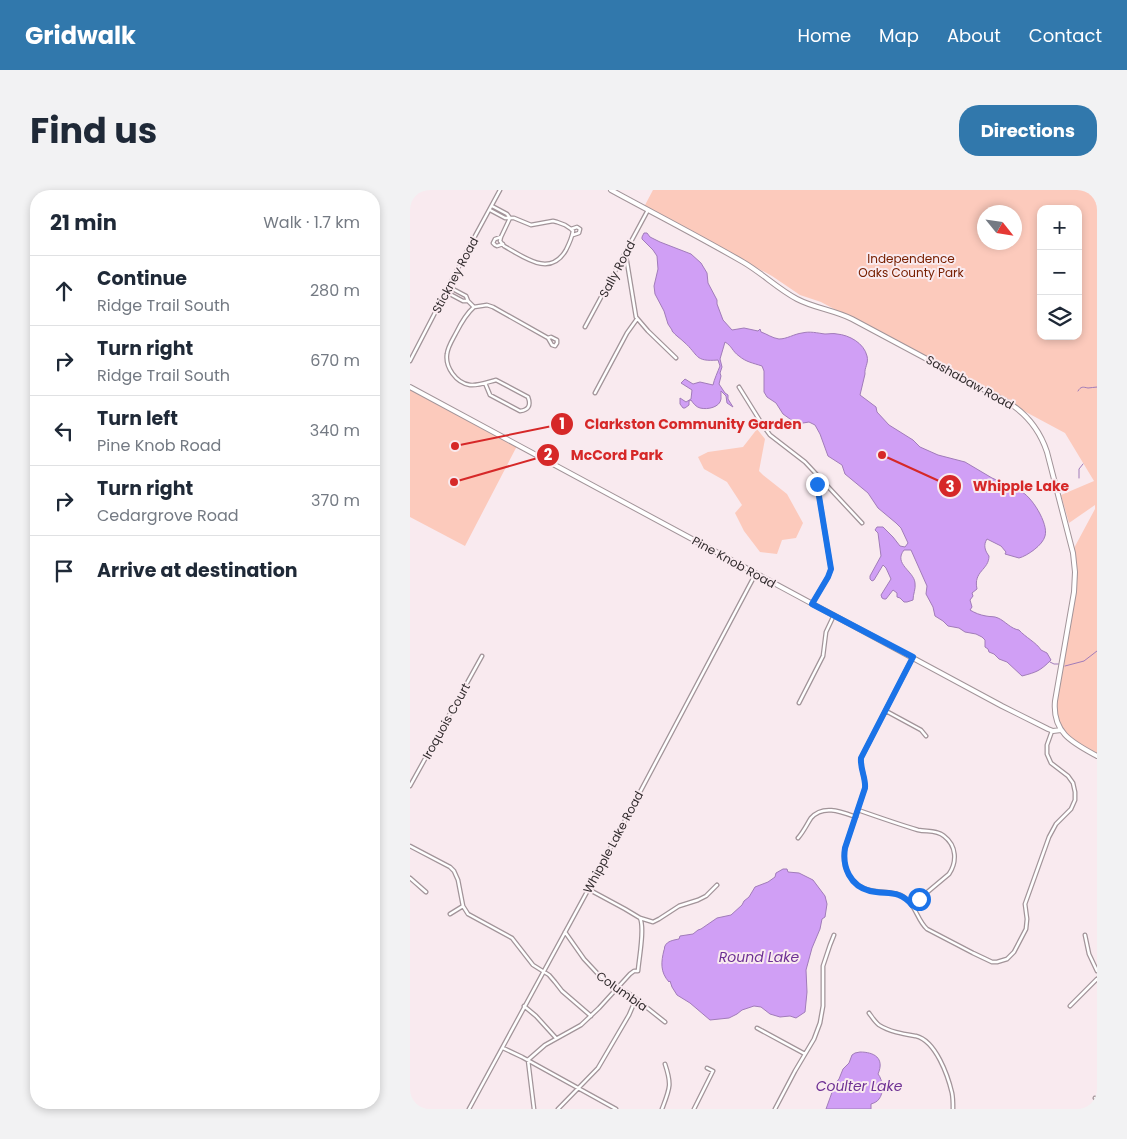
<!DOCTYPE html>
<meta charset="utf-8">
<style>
:root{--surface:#fff;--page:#f2f2f3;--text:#1f2937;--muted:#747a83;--line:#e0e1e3;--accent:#3178ac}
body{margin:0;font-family:Poppins,sans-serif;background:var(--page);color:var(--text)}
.controls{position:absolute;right:15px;top:15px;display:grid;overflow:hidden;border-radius:10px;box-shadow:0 2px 8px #0003}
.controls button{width:45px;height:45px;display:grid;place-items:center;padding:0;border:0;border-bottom:1px solid var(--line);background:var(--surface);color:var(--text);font:25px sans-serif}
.compass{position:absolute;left:567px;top:15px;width:45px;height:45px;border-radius:50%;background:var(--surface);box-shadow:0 2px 8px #0003;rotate:120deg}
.stop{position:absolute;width:15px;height:15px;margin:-11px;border:4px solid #1a73e8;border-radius:50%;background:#fff}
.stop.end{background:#1a73e8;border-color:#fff;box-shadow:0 1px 5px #0008}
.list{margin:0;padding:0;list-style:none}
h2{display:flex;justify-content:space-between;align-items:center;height:65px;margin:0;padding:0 20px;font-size:21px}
h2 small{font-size:16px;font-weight:400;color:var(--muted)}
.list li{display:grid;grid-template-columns:32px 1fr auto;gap:15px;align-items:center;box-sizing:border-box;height:70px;padding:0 20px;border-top:1px solid var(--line)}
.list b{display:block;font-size:19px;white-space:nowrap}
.list p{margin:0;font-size:16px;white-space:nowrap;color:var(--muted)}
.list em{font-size:16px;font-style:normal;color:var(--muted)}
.icon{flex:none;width:28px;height:28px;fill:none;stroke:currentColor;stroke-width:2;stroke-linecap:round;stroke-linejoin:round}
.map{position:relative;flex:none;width:687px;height:919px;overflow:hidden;border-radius:20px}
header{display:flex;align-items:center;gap:30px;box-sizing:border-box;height:70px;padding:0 25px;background:var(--accent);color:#fff}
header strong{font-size:24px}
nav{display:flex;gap:28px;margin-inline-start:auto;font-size:18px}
.intro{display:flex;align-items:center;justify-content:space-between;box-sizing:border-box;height:120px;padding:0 30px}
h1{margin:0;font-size:35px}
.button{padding:12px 22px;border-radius:20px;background:var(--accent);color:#fff;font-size:18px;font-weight:700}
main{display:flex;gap:30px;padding:0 30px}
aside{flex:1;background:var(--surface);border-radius:20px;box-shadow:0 2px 8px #0003}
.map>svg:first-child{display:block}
</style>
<header>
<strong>Gridwalk</strong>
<nav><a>Home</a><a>Map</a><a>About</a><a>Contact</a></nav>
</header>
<div class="intro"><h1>Find us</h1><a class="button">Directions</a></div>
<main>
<aside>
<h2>21 min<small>Walk · 1.7 km</small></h2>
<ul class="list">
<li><svg class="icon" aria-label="ahead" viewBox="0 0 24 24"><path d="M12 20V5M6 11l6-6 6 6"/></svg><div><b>Continue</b><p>Ridge Trail South</p></div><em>280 m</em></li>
<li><svg class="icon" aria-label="right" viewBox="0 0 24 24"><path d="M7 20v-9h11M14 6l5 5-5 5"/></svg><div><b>Turn right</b><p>Ridge Trail South</p></div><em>670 m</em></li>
<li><svg class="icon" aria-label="left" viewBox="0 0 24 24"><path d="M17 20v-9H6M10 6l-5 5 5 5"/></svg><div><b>Turn left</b><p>Pine Knob Road</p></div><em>340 m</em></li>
<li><svg class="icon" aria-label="right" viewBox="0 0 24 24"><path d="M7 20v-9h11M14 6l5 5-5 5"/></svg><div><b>Turn right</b><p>Cedargrove Road</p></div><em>370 m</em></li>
<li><svg class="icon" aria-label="arrive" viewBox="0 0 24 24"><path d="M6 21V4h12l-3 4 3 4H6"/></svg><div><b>Arrive at destination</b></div></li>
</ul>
</aside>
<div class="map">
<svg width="687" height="919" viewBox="0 0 687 919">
<rect width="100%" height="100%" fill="#f9eaef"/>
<path fill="#fccabc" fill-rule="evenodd" d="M243 0H687V564C660 549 645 542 647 508L667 397V381L663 360 685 319V315L659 333 651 305 684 291 655 243 411 112 390 105 362 86 234 17ZM631 19H668V146H631ZM574 22H604V52H574Z
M0 198 107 256 55 356 0 327Z
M347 239 355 249 349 281 353 285 377 304 393 333 386 348 372 350 367 364 350 362 334 341 325 323 332 315 317 292 294 279 288 267 298 262 333 257Z"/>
<path fill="#d09ff5" stroke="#a17cb9" d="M234 43H237L240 47 250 52 281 64 291 73 297 83 298 93 307 110V114L313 130 322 140 334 138 348 141 350 139 351 142C357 144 362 148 369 149 377 149 384 144 392 143 400 141 407 143 415 144 419 144 423 143 427 144 439 145 454 153 457 166 459 173 454 178 455 184L450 205 466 217 467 222 479 235 503 250 510 257 528 265 555 272 582 288 602 297 610 299V301C621 305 639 334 635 346 633 355 617 366 609 368L595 364 596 362 591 356 577 349C573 355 575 361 579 366 579 380 563 381 567 399L562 403 563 406 560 410 562 417 560 420C565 423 570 425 576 426 580 427 584 426 588 428 595 431 601 439 609 440 615 447 627 453 631 460L637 463 641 470C630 481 627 482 612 486L597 472 589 469 584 464 579 462 578 459 575 457V450L572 447 566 444 555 442 549 438 538 436 533 431 525 426 523 417 516 404 517 396 501 360H494C483 374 504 381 505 393 506 399 503 404 503 410L497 412H494L490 408 487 407V403L483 400 476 409H474L472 408 471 405 481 389 476 378 473 375 464 390 462 391 460 389V386L471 366 468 343 465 340 467 337H473L483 347 490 356 495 357 498 353 491 338 486 333 468 318 458 303 435 284 432 275 418 266 410 244 405 235 399 232 387 234 373 224 366 213 357 207 354 202V181L352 176C343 173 336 172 329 166 322 161 322 156 315 152L310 169 312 177 310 183 311 186 309 194 315 203 318 205V209L323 217 317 213 316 206 311 201C311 203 311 206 311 209 310 217 298 220 290 218 286 217 283 213 281 210L279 211V215L275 218H273L270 214V208L276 212 281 209 282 200 271 193 275 189 283 194 290 192 303 195C304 190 308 181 310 176L308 170C284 172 289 165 274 152 270 148 266 146 262 141V140L258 134 254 121 245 104 244 96 248 79 247 66 243 60 232 49V47Z
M373 679H377L378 682 389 683 403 690 415 706 417 714 415 727 412 729 410 739 402 758 396 780 397 802 395 822 386 828 380 826 370 827 360 824 351 817 344 816 332 820 327 824 319 828 300 830 280 813 267 805 262 797 260 791 259 792C250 782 251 772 254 760 255 759 254 757 255 756 257 751 264 750 269 749L270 746 283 744 288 740 291 739 307 728 321 725 332 715 334 711 339 707 345 697 358 692 365 687 366 683Z
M450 862C464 862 475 868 468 884 473 890 474 903 469 909 467 912 464 913 461 914V919H416L425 894 429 889 433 879 439 873 442 865 445 863Z"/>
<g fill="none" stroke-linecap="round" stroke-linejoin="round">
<path stroke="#a17cb9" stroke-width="1" d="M668 201C671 196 673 197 678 198 681 198 684 197 687 197
M669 288V279L673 274
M640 472 644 474H649
M655 476 674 471 687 461"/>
<defs>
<path id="street" d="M82 16 97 24 100 28
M80 20 95 28H104L121 35 143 31 147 32 155 35 161 39
M100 28 91 47 90 51 94 56C114 67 140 88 156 60 159 54 162 48 163 41L161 39
M161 39 167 37 170 39 169 43 163 45
M91 47 85 49 83 53 85 55 87 56 93 54
M214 66 216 67 217 72 226 127 238 141 266 168
M39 97 56 106 58 111 64 117
M36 102 53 111H58
M64 117C56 124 51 133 46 143 43 149 38 156 37 164 35 177 46 193 60 195 68 196 78 192 86 190L118 207C121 215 119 220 110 221L80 205 75 193
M64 117 77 115 83 117 138 148 141 147 147 150V153L145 156 142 155 138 148
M175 137 238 20
M0 171 58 59 90 0
M329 197 352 234 360 245 395 272 452 333
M185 203 217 143 227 129
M402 414 418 387 421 379 407 294 408 286
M503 467 451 568C450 579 456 588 455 598L435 658C431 679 442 698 464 701 474 703 485 701 494 707 506 715 507 730 517 739L563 763 582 772H587L597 769 604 762 616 739 617 729 615 714 639 647 646 634 661 619 665 610V602L663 593 658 586 641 573 637 564V555L642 541
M389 513 413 466 416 442 424 425
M476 521 511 540 516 546
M0 596 72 466
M448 620C468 627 488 634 508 640 517 642 527 640 534 646 547 656 547 672 539 684L502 715
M388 648C394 641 397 634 401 628 413 614 432 622 446 627
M0 656 40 677 44 681 48 690 53 716 58 724 102 748 123 775 139 785 145 792 152 801 181 826
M0 688 16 702
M178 699 215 719 230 728 243 732 249 729 269 716 288 710 296 706 307 695
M40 724 53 716
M155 742 174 769 188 784 198 792 221 805 255 832
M675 745 679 764 687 781
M114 816 126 826 146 848
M660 816 687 789
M459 823C462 827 465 832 469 835 480 842 494 844 506 846 526 851 538 886 542 903 543 908 543 914 543 919
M347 838 395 864
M93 858 112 867 206 919
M685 908 687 909
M59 919 184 689 346 383
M124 919 118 870 119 869 135 855 171 835 189 818 220 784 224 781H228C229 768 235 738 230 728
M148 919 188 878 219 825 225 811 224 809
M252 919C260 898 262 895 255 874
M284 919 303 881 297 878
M365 919 385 881 404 849 410 833 413 816V776L420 755 424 745"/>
<path id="secondary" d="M201 0C245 24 290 47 333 72 352 83 368 99 387 109 404 118 424 120 442 129L599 213C618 225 630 241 637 262L663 363 665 382 664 402 645 511C642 543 663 553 687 566
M0 197 592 516 638 539 643 541 651 540"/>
</defs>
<use href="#street" stroke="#a29499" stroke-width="5"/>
<use href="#secondary" stroke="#a29499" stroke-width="6"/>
<use href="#street" stroke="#fff" stroke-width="2.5"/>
<use href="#secondary" stroke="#fff" stroke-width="4"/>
</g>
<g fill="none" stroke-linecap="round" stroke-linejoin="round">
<path stroke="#1a73e8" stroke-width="6" d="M407 294 421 379 418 387 402 414 503 467 451 568C450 579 456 588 455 598L435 658C432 677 440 696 460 701 477 705 489 699 502 715L509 709"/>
</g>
<g text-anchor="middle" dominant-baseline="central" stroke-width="4" stroke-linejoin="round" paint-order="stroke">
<g font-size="12" fill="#782002" stroke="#f9eaef">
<text x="501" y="68">Independence<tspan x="501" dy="14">Oaks County Park</tspan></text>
</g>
<g font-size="12" fill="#322c2e" stroke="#f9eaef">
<text transform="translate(207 79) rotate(-62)">Sally Road</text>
<text transform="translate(45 85) rotate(-62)">Stickney Road</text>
<text transform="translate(560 192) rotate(29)">Sashabaw Road</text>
<text transform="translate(324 372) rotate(29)">Pine Knob Road</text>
<text transform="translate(36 531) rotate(-61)">Iroquois Court</text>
<text transform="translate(203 652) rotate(-62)">Whipple Lake Road</text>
<text transform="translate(212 801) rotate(35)">Columbia</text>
</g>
<g font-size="14" font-style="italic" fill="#6e3194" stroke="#f9eaef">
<text x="349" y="767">Round Lake</text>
<text x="449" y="896">Coulter Lake</text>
</g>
</g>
<path fill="none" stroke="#d62828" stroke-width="2" d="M45 256L152 234M44 292L138 265M472 265L540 296"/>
<g fill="#d62828" stroke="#f9eaef" stroke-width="2">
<circle cx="45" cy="256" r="5"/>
<circle cx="44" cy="292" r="5"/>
<circle cx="472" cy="265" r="5"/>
<circle cx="152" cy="234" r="12"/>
<circle cx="138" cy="265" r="12"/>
<circle cx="540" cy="296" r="12"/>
</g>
<g font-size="15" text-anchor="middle" font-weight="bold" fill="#fff">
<text x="152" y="239">1</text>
<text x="138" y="270">2</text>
<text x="540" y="302">3</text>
</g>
<g font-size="14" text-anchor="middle" font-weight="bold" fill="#d62828" stroke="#f9eaef" stroke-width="4" stroke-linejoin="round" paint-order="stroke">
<text x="283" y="239">Clarkston Community Garden</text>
<text x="207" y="270">McCord Park</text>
<text x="611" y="301">Whipple Lake</text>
</g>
</svg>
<div class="controls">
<button>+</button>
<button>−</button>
<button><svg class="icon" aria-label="layers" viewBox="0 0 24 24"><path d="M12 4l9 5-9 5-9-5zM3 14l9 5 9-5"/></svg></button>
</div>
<svg class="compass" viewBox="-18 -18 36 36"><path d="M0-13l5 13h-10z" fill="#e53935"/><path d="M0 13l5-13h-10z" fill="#747a83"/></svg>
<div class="stop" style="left:509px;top:709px"></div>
<div class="stop end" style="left:407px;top:294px"></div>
</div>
</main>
